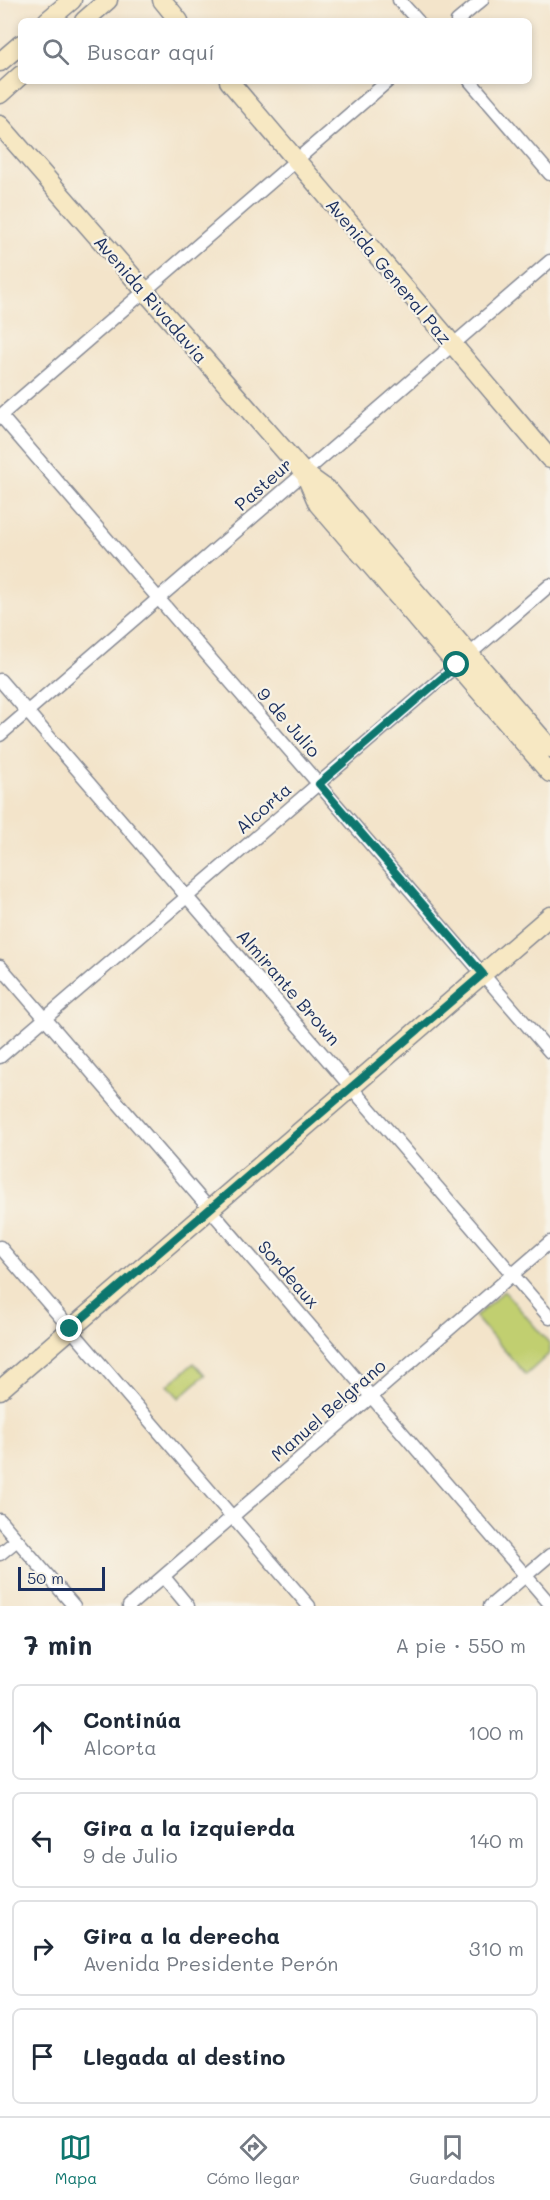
<!DOCTYPE html>
<html lang="es">
<meta charset="utf-8">
<style>
:root{--surface:#fff;--page:#f6f6f7;--text:#1f2937;--muted:#747a83;--line:#e0e1e3;--accent:#0f766e}
body{margin:0;font-family:Mali,sans-serif;background:var(--page);color:var(--text)}
.scale{position:absolute;left:18px;bottom:15px;width:87px;box-sizing:border-box;padding-left:6px;border:3px solid #1b2f5e;border-top:0;font-size:16px;line-height:21px;white-space:nowrap;color:#1b2f5e;-webkit-text-stroke:4px #f7f3e8;paint-order:stroke}
.stop{position:absolute;width:18px;height:18px;margin:-14px;border:4px solid #0f766e;border-radius:50%;background:#fff}
.stop.end{background:#0f766e;border-color:#fff;box-shadow:0 2px 6px #0008}
.list{margin:0;padding:0;list-style:none}
h2{display:flex;justify-content:space-between;align-items:center;height:78px;margin:0;padding:0 24px;font-size:26px}
h2 small{font-size:20px;font-weight:400;color:var(--muted)}
.list li{display:grid;grid-template-columns:39px 1fr auto;gap:18px;align-items:center;box-sizing:border-box;height:96px;margin:0 12px 12px;padding:0 12px;border:2px solid var(--line);border-radius:9px}
.list b{display:block;font-size:22px;white-space:nowrap}
.list p{margin:0;font-size:20px;white-space:nowrap;color:var(--muted)}
.list em{font-size:20px;font-style:normal;color:var(--muted)}
.icon{flex:none;width:33px;height:33px;fill:none;stroke:currentColor;stroke-width:2;stroke-linecap:round;stroke-linejoin:round}
.map{position:relative;flex:none;width:550px;height:1606px;overflow:hidden}
.search{position:absolute;background:var(--surface);box-shadow:0 3px 9px #0003;left:18px;right:18px;top:18px;height:66px;display:flex;align-items:center;gap:15px;box-sizing:border-box;padding:0 21px;border-radius:9px;color:var(--muted);font-size:22px}
.sheet{height:510px;background:var(--surface)}
nav{display:flex;justify-content:space-around;align-items:center;box-sizing:border-box;height:84px;border-top:2px solid var(--line);background:var(--surface);font-size:16px;color:var(--muted)}
nav a{display:grid;justify-items:center;gap:3px}
nav .on{color:var(--accent)}
.map>svg:first-child{display:block}
</style>
<div class="map">
<svg width="550" height="1606" viewBox="0 0 550 1606">
<rect width="100%" height="100%" fill="#f7f3e8"/>
<filter id="ink" filterUnits="userSpaceOnUse"><feTurbulence type="fractalNoise" baseFrequency=".0167" numOctaves="2"/><feDisplacementMap in="SourceGraphic" scale="12" xChannelSelector="R" yChannelSelector="G"/><feConvolveMatrix kernelMatrix="1 2 1 2 8 2 1 2 1" color-interpolation-filters="sRGB"/></filter>
<filter id="wash" filterUnits="userSpaceOnUse"><feTurbulence type="fractalNoise" baseFrequency=".008" numOctaves="4" result="noise"/><feDisplacementMap in="SourceGraphic" scale="24" xChannelSelector="R" yChannelSelector="G"/><feGaussianBlur stdDeviation="1.35" result="paint"/><feColorMatrix in="noise" values="0 0 0 0 0 0 0 0 0 0 0 0 0 0 0 0 0 1.4 0 .05"/><feComposite in="paint" operator="in"/></filter>
<g filter="url(#wash)">
<rect width="100%" height="100%" fill="#f3e4ca"/>
<path fill="#c1cf70" stroke="#6e7f67" stroke-width="1.5" d="M504 1291 550 1344V1353L526 1375 475 1317Z
M194 1363 205 1375 179 1398 168 1385Z"/>
</g>
<g filter="url(#ink)">
<g fill="none" stroke-linecap="round" stroke-linejoin="round">
<defs>
<path id="street" d="M399 0 418 21
M457 21 482 0
M470 81 550 174
M0 415 550 1052
M0 416 388 81
M0 680 550 1318
M0 735 550 261
M0 966 550 1604
M0 1057 550 585
M0 1247 309 1606
M0 1520 74 1606
M0 1554 17 1540
M164 1577 188 1606
M129 1606 550 1242
M490 1606 550 1555"/>
<path id="secondary" d="M162 0 179 21
M47 21 72 0
M84 21 108 0
M0 62 21 44
M229 81 550 459
M0 94 21 75
M0 125 304 473 329 491 550 748
M305 474 318 504 550 773
M0 1390 550 916"/>
</defs>
<use href="#street" stroke="#878a94" stroke-width="15"/>
<use href="#secondary" stroke="#878a94" stroke-width="21"/>
<use href="#street" stroke="#fff" stroke-width="12"/>
<use href="#secondary" stroke="#f7e8c3" stroke-width="18"/>
</g>
</g>
<g fill="none" stroke-linecap="round" stroke-linejoin="round" filter="url(#ink)">
<path stroke="#0f766e" stroke-width="8" d="M70 1329 483 974 319 784 457 665"/>
</g>
<g text-anchor="middle" dominant-baseline="central" stroke-width="4.5" stroke-linejoin="round" paint-order="stroke">
<g font-size="18" fill="#1b2f5e" stroke="#f7f3e8">
<text transform="translate(389 271) rotate(50)">Avenida General Paz</text>
<text transform="translate(151 299) rotate(49)">Avenida Rivadavia</text>
<text transform="translate(263 484) rotate(-41)">Pasteur</text>
<text transform="translate(289 722) rotate(49)">9 de Julio</text>
<text transform="translate(263 808) rotate(-41)">Alcorta</text>
<text transform="translate(289 987) rotate(49)">Almirante Brown</text>
<text transform="translate(289 1274) rotate(49)">Sordeaux</text>
<text transform="translate(328 1410) rotate(-41)">Manuel Belgrano</text>
</g>
</g>
</svg>
<div class="scale">50 m</div>
<div class="stop" style="left:457px;top:665px"></div>
<div class="stop end" style="left:70px;top:1329px"></div>
<div class="search"><svg class="icon" aria-label="search" viewBox="0 0 24 24"><circle cx="10" cy="10" r="6"/><path d="M15 15l6 6"/></svg>Buscar aquí</div>
</div>
<section class="sheet">
<h2>7 min<small>A pie · 550 m</small></h2>
<ul class="list">
<li><svg class="icon" aria-label="ahead" viewBox="0 0 24 24"><path d="M12 20V5M6 11l6-6 6 6"/></svg><div><b>Continúa</b><p>Alcorta</p></div><em>100 m</em></li>
<li><svg class="icon" aria-label="left" viewBox="0 0 24 24"><path d="M17 20v-9H6M10 6l-5 5 5 5"/></svg><div><b>Gira a la izquierda</b><p>9 de Julio</p></div><em>140 m</em></li>
<li><svg class="icon" aria-label="right" viewBox="0 0 24 24"><path d="M7 20v-9h11M14 6l5 5-5 5"/></svg><div><b>Gira a la derecha</b><p>Avenida Presidente Perón</p></div><em>310 m</em></li>
<li><svg class="icon" aria-label="arrive" viewBox="0 0 24 24"><path d="M6 21V4h12l-3 4 3 4H6"/></svg><div><b>Llegada al destino</b></div></li>
</ul>
</section>
<nav>
<a class="on"><svg class="icon" aria-label="map" viewBox="0 0 24 24"><path d="M3 6l6-2 6 2 6-2v14l-6 2-6-2-6 2zM9 4v14M15 6v14"/></svg>Mapa</a>
<a><svg class="icon" aria-label="directions" viewBox="0 0 24 24"><path d="M12 3l9 9-9 9-9-9zM9 14v-3h6M13 9l2 2-2 2"/></svg>Cómo llegar</a>
<a><svg class="icon" aria-label="saved" viewBox="0 0 24 24"><path d="M7 4h10v16l-5-4-5 4z"/></svg>Guardados</a>
</nav>
